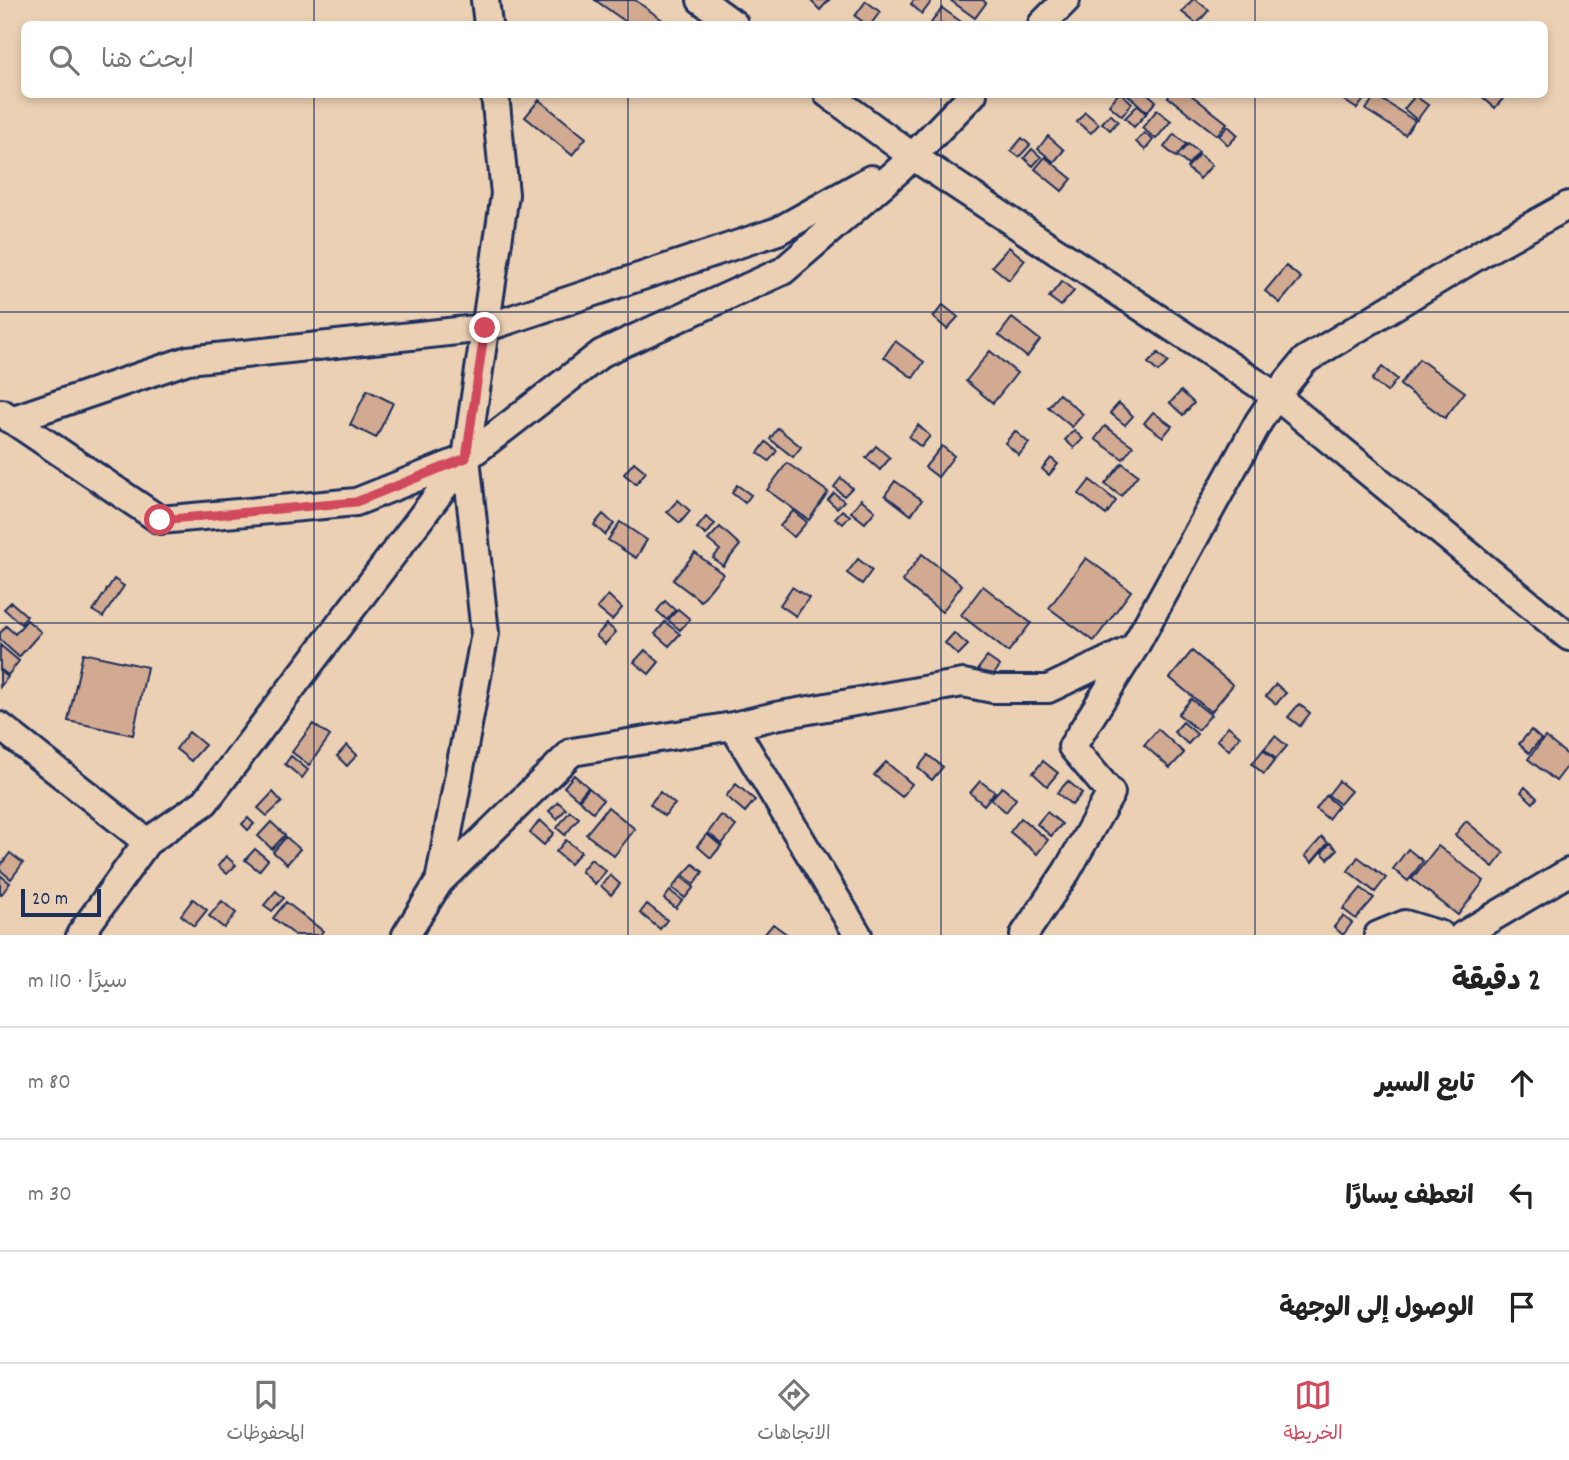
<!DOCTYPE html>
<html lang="ar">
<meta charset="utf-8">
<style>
:root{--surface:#fff;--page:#f2f2f2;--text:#222;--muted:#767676;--line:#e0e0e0;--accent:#d1495b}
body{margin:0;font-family:Dekko,"Playpen Sans Arabic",sans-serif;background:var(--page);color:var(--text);direction:rtl}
.scale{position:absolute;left:21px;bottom:18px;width:80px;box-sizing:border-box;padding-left:7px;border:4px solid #1b2f5e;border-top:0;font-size:19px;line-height:24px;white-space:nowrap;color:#1b2f5e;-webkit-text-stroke:5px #ecd0b3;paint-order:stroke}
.stop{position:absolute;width:21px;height:21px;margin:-16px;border:5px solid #d1495b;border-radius:50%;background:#fff}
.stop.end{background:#d1495b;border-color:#fff;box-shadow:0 2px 7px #0008}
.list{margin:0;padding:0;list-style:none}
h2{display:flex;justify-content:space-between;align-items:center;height:91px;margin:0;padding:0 28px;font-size:30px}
h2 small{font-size:23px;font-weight:400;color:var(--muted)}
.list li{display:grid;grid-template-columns:46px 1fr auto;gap:21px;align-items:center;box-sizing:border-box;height:112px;padding:0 28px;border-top:2px solid var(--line)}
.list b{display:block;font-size:26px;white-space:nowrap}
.list em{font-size:23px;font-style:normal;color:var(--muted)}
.icon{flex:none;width:38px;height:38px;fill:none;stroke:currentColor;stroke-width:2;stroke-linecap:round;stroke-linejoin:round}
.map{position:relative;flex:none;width:1569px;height:935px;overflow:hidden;direction:ltr}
.search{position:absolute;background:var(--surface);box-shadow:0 4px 10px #0003;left:21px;right:21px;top:21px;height:77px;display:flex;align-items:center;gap:18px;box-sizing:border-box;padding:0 24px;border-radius:10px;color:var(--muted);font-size:26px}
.sheet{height:427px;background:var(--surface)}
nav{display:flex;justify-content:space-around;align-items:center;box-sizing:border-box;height:98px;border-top:2px solid var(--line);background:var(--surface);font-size:19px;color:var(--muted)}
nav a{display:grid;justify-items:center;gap:4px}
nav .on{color:var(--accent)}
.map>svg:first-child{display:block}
</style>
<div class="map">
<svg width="1569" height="935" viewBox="0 0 1569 935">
<rect width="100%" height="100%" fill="#ecd0b3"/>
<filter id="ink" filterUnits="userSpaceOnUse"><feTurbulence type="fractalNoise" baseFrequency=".0143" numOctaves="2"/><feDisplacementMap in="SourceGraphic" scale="14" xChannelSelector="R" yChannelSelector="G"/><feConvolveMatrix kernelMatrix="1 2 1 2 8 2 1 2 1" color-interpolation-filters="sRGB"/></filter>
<g filter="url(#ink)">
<path fill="#d2a991" stroke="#1b2f5e" stroke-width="2" d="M595 0H635L664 21 661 24H629Z
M810 0H829L820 10Z
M914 0H928L931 2 922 14 911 4Z
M950 0H983L986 3 975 18Z
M1192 0H1196L1209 10 1197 24 1182 12Z
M866 1 880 12 871 24H866L855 16Z
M942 8 964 24H932L931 23Z
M1118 94H1122L1132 103 1122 116 1109 105Z
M1127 94H1148L1156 101 1147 112Z
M1170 94H1190L1227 123 1217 135 1168 97Z
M1360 94 1365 98 1357 109 1336 95Z
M1479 94H1507L1495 108Z
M1375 95 1415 121 1405 135 1366 110Z
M1415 96 1428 105 1417 120 1404 109Z
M539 100 586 138 572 155 525 117Z
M1138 105 1146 114 1134 127 1125 118Z
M1157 110 1171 121 1156 139 1142 128Z
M1085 112 1099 124 1091 133 1077 122Z
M1110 114 1118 121 1110 130 1102 123Z
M1228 126 1238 135 1228 145 1219 136Z
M1144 133 1153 140 1145 150 1136 142Z
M1174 134 1186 144 1176 157 1164 147Z
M1048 136 1064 150 1054 162 1038 149Z
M1022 138 1030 145 1019 157 1011 151Z
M1188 144 1199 152 1188 165 1177 156Z
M1032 149 1041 157 1033 166 1024 158Z
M1199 154 1212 165 1200 179 1187 168Z
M1045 157 1072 179 1062 191 1035 169Z
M1009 247 1025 260 1009 280 992 266Z
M1286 266 1301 278 1280 303 1265 291Z
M1062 281 1074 291 1061 306 1049 297Z
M943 305 958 317 947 329 933 317Z
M1012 318 1040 340 1027 357 999 335Z
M895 341 924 362 913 378 884 357Z
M990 351 1017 373 993 403 966 381Z
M1158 353 1168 362 1158 372 1148 363Z
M1419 359 1465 392 1445 418 1400 385Z
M1382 367 1397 379 1387 392 1372 380Z
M367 390 393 403 376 438 350 425Z
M1181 391 1194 403 1183 415 1170 403Z
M1059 394 1083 414 1072 427 1048 407Z
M1119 403 1133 416 1125 425 1110 413Z
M1153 412 1172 426 1163 437 1144 423Z
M918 425 930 436 921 447 909 437Z
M1105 426 1133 446 1123 459 1095 439Z
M778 428 801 447 793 457 770 439Z
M1074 430 1083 439 1074 448 1065 440Z
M1015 431 1029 443 1019 455 1005 443Z
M766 442 777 451 769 461 758 453Z
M876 446 890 458 880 470 866 458Z
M942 446 954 456 938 477 925 467Z
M1051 458 1058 464 1049 475 1042 469Z
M634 462 646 472 636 484 624 474Z
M787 463 828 492 809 520 767 490Z
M1122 463 1138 475 1121 496 1105 484Z
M841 478 852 488 844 496 834 487Z
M1090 480 1116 501 1106 515 1079 494Z
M895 481 922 500 911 515 885 495Z
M737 485 751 495 745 503 732 493Z
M834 493 844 501 837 508 828 500Z
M861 499 875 511 865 523 851 512Z
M678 500 690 511 680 523 667 512Z
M842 510 850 516 843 524 835 518Z
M793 511 807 522 794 537 780 526Z
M603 514 614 524 605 535 594 525Z
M706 517 715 524 706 535 697 528Z
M620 522 647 540 636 558 608 540Z
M720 527 740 545 723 566 713 558 720 550 708 540Z
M695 553 723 574 701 601 673 580Z
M922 554 962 585 942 612 902 581Z
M1086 558 1131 591 1094 641 1049 608Z
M858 559 872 570 862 584 847 573Z
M114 579 124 586 103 617 93 611Z
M983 586 1031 623 1008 652 961 615Z
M792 587 809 598 796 616 780 605Z
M608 595 622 608 612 620 597 608Z
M665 601 675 610 667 620 657 611Z
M11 602 27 616 21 624 4 609Z
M678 609 690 619 680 630 668 620Z
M27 620 41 632 19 657 0 640V633L6 626 15 634Z
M665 622 680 634 669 646 655 634Z
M607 624 616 632 605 644 596 636Z
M954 633 968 645 958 655 945 643Z
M0 645 19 661 8 675 0 669Z
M645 650 659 662 649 674 634 662Z
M1192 651 1233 685 1211 712 1170 678Z
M83 653 147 667 133 735 68 721Z
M987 657 1000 666 991 678 978 669Z
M0 671 8 677 0 687Z
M1276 684 1286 693 1276 704 1266 696Z
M1191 699 1211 715 1198 730 1178 714Z
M1299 704 1310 713 1300 726 1288 717Z
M1183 722 1197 734 1188 744 1174 732Z
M313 724 330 736 309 765 292 752Z
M1228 726 1240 736 1229 750 1217 740Z
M1158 729 1184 753 1170 768 1144 745Z
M1531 730 1541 739 1529 753 1519 744Z
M189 732 205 745 191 761 176 749Z
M1275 736 1287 746 1276 759 1264 749Z
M1545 737 1569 756V764L1556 781 1528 759Z
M347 745 357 755 347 766 337 756Z
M1263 750 1275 760 1264 774 1252 764Z
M928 755 943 767 932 780 918 768Z
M291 756 308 770 302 778 285 764Z
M1043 761 1058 773 1047 786 1033 773Z
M886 762 912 784 902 797 874 775Z
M574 775 588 787 578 799 564 787Z
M980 781 995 792 984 805 970 793Z
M1068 781 1082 793 1072 805 1057 793Z
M1339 781 1351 791 1340 804 1328 795Z
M736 784 755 800 745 812 726 796Z
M1002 787 1016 799 1006 812 991 799Z
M1525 787 1537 798 1533 803 1521 792Z
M589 788 603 800 593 812 579 800Z
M273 792 282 802 267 816 258 808Z
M660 792 675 804 664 816 650 804Z
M1326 796 1338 806 1328 819 1316 809Z
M558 802 566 809 557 819 549 811Z
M608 807 635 829 614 856 586 834Z
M570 811 579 818 565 835 557 828Z
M1047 812 1062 824 1051 836 1037 824Z
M721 815 736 826 722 844 708 833Z
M248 818 254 824 248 830 242 824Z
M1021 818 1048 840 1037 854 1010 832Z
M540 820 554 833 544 845 530 833Z
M1466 821 1504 853 1493 867 1455 835Z
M271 822 285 835 272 849 258 836Z
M707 834 721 846 711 858 697 846Z
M286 837 300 849 287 864 273 852Z
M1322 837 1328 843 1312 862 1305 856Z
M566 840 581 852 570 864 556 852Z
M1330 843 1337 850 1328 859 1322 853Z
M1438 846 1484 881 1458 915 1412 879Z
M255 849 268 860 259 871 245 860Z
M1408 849 1423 861 1408 881 1393 869Z
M10 853 23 863 11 879 0 870V866Z
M226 856 236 865 227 874 218 866Z
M1358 857 1386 878 1375 892 1348 871Z
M591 859 606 871 595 884 581 871Z
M693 864 703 872 694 884 683 875Z
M0 875 10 883 1 895 0 894Z
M610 875 620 884 611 895 601 886Z
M681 877 694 887 685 898 672 888Z
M1361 888 1374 898 1356 919 1343 909Z
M276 891 284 898 272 911 264 905Z
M670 891 682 900 676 908 664 899Z
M193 899 207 910 194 926 181 915Z
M222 901 236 913 224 928 209 916Z
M286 902 323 931 320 935H295L273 918Z
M647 904 667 920 660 929 640 913Z
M1343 916 1352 923 1343 935 1334 927Z
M773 924 788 935H764Z"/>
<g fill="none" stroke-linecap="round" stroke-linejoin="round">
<defs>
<path id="street" d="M485 0 488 24
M701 0 734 24
M1042 24 1066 0
M828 94 912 156 1276 396 1569 637
M2 413 160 520 356 502 464 459
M11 420 188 360 485 328 778 231 871 179
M0 726 147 842
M733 726 858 935
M439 882 485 633 466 458 505 194 495 94
M80 935 147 842 205 802 466 458 602 353 783 271 900 169 973 94
M406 935 439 882 572 752 733 726 775 716 963 683 993 689H1048L1134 648 1259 421 1276 396 1305 360 1484 252 1569 205
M1024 935 1067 871 1111 793 1072 747 1134 648
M1378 935 1405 924 1441 935
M1463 935 1569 872"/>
</defs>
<use href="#street" stroke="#1b2f5e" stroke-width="32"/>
<use href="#street" stroke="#ecd0b3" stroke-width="26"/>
</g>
</g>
<g fill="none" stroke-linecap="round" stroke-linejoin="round" filter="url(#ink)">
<path stroke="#d1495b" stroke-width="9" d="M160 520 356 502 466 458 485 328"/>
</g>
<path fill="none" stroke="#1b2f5e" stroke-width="2" stroke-opacity="0.55" d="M314 0V24M628 0V24M941 0V24M1255 0V24M314 94V935M628 94V935M941 94V935M1255 94V935M0 312H1569M0 623H1569"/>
</svg>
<div class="scale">20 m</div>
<div class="stop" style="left:160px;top:520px"></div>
<div class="stop end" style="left:485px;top:328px"></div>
<div class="search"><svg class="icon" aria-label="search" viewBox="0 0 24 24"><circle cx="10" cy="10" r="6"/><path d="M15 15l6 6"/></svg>ابحث هنا</div>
</div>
<section class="sheet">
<h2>2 دقيقة<small>سيرًا · 110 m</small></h2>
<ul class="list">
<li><svg class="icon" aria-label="ahead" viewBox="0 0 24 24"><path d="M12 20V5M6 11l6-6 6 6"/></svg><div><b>تابع السير</b></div><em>80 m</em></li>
<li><svg class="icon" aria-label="left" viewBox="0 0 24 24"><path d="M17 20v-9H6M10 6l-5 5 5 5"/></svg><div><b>انعطف يسارًا</b></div><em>30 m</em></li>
<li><svg class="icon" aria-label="arrive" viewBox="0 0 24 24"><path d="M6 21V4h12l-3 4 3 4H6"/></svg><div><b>الوصول إلى الوجهة</b></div></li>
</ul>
</section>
<nav>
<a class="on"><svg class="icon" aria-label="map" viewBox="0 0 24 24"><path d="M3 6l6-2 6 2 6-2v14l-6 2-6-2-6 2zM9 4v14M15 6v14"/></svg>الخريطة</a>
<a><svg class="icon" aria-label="directions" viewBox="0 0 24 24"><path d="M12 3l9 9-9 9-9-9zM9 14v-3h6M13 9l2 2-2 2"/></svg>الاتجاهات</a>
<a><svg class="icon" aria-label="saved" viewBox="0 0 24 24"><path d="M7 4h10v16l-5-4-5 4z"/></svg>المحفوظات</a>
</nav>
